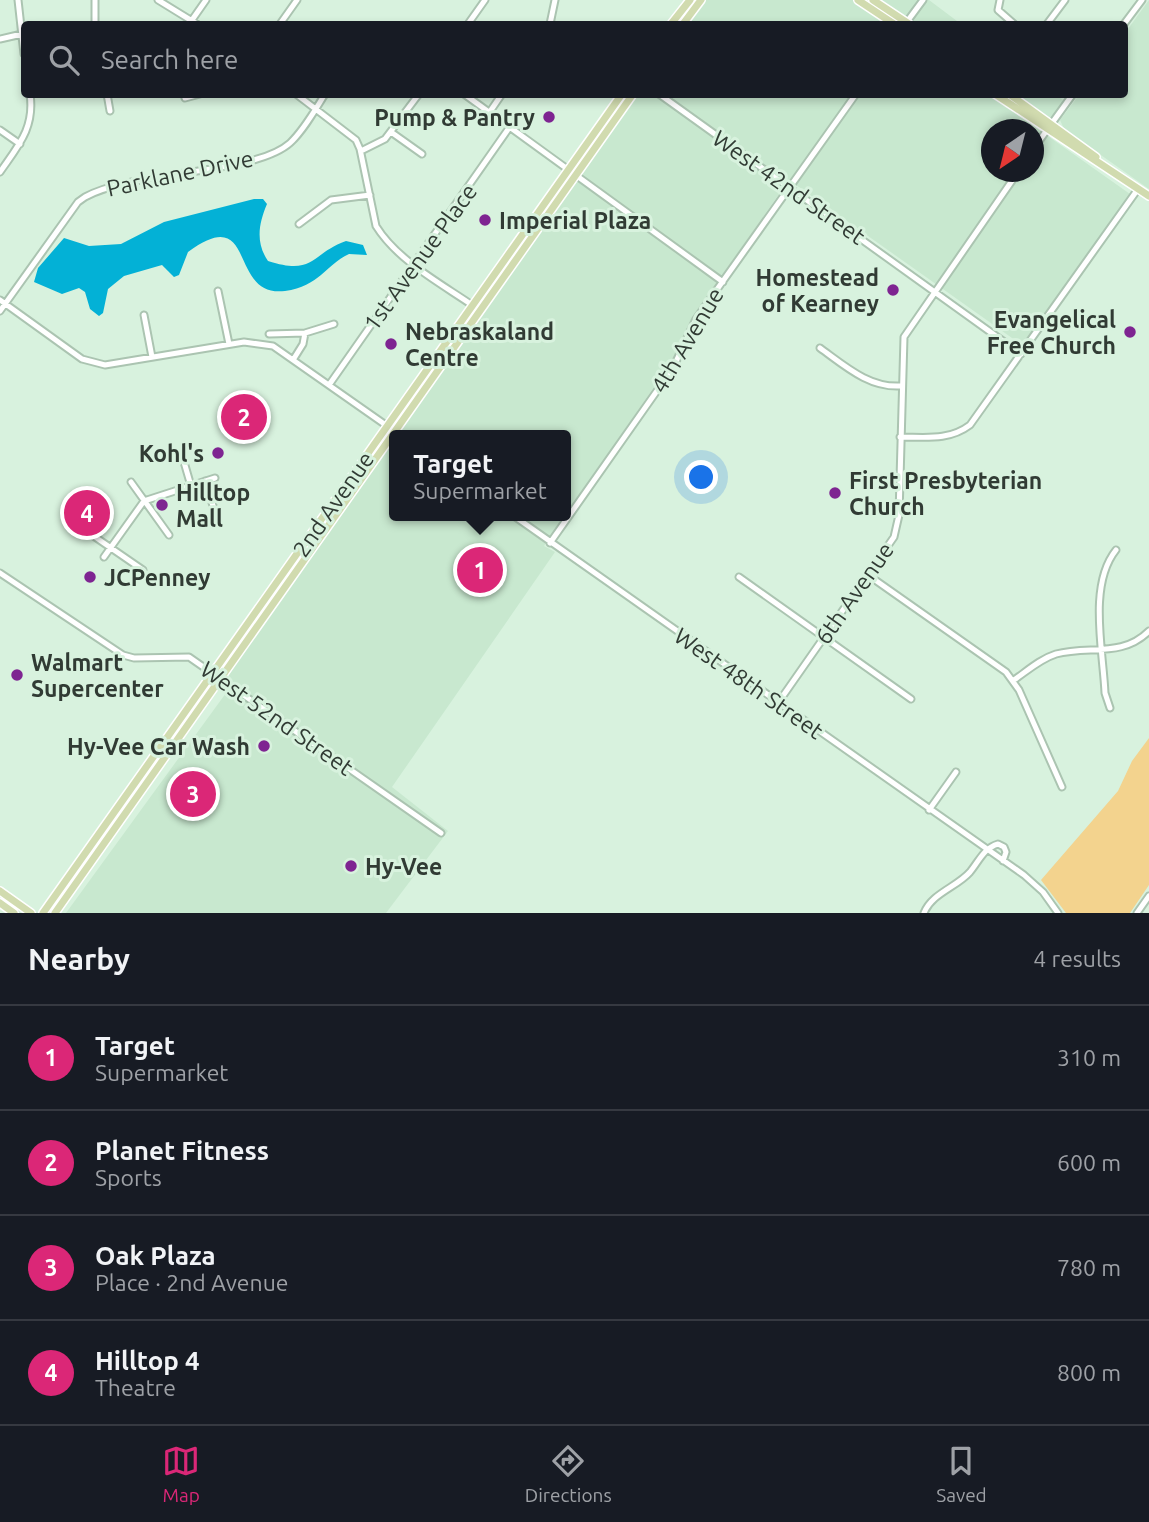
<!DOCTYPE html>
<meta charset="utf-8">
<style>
:root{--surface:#171b24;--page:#20242c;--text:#f1f3f6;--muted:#9ea1a6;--line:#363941;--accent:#db2777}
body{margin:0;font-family:Ubuntu,sans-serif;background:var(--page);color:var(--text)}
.compass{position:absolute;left:981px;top:119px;width:63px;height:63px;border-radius:50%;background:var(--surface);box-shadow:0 4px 10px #0003;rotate:215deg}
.you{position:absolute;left:702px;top:478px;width:24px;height:24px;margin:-18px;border:5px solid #fff;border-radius:50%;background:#1a73e8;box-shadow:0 0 0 10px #1a73e833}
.badge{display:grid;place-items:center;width:46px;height:46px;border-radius:50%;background:var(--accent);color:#fff;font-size:23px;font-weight:700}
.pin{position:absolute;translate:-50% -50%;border:4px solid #fff;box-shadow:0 2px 7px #0006}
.popup{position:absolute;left:389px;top:430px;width:182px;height:91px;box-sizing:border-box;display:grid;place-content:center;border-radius:7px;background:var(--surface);filter:drop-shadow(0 2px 5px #0005);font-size:23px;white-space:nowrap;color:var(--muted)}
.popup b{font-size:26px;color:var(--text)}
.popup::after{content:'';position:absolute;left:50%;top:100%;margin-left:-14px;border:14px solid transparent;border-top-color:var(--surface)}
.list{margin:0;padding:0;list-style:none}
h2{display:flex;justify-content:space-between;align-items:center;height:91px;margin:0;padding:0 28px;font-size:30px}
h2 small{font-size:23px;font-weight:400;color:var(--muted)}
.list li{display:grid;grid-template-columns:46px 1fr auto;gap:21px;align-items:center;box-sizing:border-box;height:105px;padding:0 28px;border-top:2px solid var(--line)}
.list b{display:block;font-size:26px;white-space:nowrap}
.list p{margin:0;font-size:23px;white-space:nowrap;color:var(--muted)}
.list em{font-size:23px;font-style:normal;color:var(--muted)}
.icon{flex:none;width:38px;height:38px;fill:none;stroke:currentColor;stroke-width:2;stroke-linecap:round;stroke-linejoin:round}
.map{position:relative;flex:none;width:1149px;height:913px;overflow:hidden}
.search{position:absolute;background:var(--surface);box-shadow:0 4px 10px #0003;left:21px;right:21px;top:21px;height:77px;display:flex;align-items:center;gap:18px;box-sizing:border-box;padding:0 24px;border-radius:7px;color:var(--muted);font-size:26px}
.sheet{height:511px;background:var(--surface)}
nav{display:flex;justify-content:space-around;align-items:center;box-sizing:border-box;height:98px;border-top:2px solid var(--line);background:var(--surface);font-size:19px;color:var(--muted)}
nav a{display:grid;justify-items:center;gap:4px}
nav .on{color:var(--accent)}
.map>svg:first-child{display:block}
</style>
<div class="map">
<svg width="1149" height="913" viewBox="0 0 1149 913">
<rect width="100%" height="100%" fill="#d8f2de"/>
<path fill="#c8e8cf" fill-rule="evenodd" d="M704 0H856L891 24H687Z
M881 0H929L961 24H915Z
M1149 0V189L1064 129 1060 120 1079 95 1124 94 1125 33Z
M637 95H990L1130 194 1022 345 789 180 693 317 674 358 566 515V435H397ZM992 130H1034V172H992Z
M1015 95H1055L1063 100 1053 116 1048 118Z
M394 439V516H565L544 546 555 552 392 787 448 831 386 913H66L226 693 220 686Z"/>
<path fill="#f3d38e" d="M1149 738V885L1130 913H1066L1041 880 1118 791 1132 761Z"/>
<path fill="#03b1d6" d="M254 199H263L267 204C259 223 255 242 268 261 315 276 310 254 346 241L363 245 367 255 349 254C324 266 320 286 285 291 227 298 258 201 188 252L179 275 174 277 162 265 124 276 108 289 103 313 99 316 90 309 85 292 79 288 62 294 34 282 38 268 64 238 89 246 121 244 164 222Z"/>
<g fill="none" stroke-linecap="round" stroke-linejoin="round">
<defs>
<path id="minor" d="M18 0 24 54
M158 0 197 24
M1000 0 998 10 1014 24
M192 20 206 0
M906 23 923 0
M95 24V0
M280 24 297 0
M468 24 485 0
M550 24 555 0
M1047 24 1065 0
M1124 24 1142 0
M0 39 22 34
M107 94 110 111
M296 94 356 140 360 149 376 226C397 260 440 283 472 305
M464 94 723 282
M659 94 1021 354
M185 98 200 94
M489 113 502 94
M0 130 20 144
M391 132 422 154
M1034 148 1073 94
M361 151 385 139 419 94
M0 172C18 146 35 128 30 94
M299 224 331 200 370 195
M218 291 229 344
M0 300 82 359 105 365 244 342 273 346 400 435
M0 311 78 202 85 197C134 170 254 175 290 143 304 130 315 110 325 94
M144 315 152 357
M269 334 305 333 334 324
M820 348C845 366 869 388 901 386
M293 360 303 344 305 333
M329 385 509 128
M900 437C925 437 949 441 970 425L1138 189
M184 462 191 486
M205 481 216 515
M131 482 169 535
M514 516 1024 875 1043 892 1058 913
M82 528 143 570
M550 543 673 368 696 319 856 94
M104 557 144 501 215 478
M0 573 123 655 134 658 189 657 441 833
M868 575 1006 672 1019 690 1062 787
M739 577 911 699
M1014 680C1027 671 1040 659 1056 654 1089 645 1122 658 1149 631
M778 703 894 537 899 515 904 337 1018 172
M1110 708 1105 693C1103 650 1088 585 1116 550
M929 810 956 772
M924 913C932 893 957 887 970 872 979 861 984 848 998 844L1004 847 1006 852 1003 861
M1137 913 1149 896"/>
<path id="major" d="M858 0 894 24
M873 0 909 24
M671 24 690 0
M683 24 701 0
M995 94 1149 196
M1009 94 1096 157
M0 891 31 913
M0 903 14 913
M43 913 622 94
M55 913 633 94"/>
</defs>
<use href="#minor" stroke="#abc4b1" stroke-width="9"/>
<use href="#major" stroke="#fff" stroke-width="10"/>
<use href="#minor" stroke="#fff" stroke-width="5"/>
<use href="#major" stroke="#d1dbaf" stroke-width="7"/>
</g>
<g fill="#7e2491" stroke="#d8f2de" stroke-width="2.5">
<circle cx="549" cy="117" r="7"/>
<circle cx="485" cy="220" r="7"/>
<circle cx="893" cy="290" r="7"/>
<circle cx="1130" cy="332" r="7"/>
<circle cx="391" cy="344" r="7"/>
<circle cx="218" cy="453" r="7"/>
<circle cx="835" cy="493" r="7"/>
<circle cx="162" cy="505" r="7"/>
<circle cx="90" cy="577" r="7"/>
<circle cx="17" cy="675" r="7"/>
<circle cx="264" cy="746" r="7"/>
<circle cx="351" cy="866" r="7"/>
</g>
<g text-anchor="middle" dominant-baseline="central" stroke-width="6" stroke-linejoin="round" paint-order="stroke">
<g font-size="23" font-weight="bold" fill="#313b34" stroke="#d8f2de" text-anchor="start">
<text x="535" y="117" text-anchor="end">Pump &amp; Pantry</text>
<text x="499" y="220">Imperial Plaza</text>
<text x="879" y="277" text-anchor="end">Homestead<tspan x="879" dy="26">of Kearney</tspan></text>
<text x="1116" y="319" text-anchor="end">Evangelical<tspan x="1116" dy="26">Free Church</tspan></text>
<text x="405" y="331">Nebraskaland<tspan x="405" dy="26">Centre</tspan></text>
<text x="204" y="453" text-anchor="end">Kohl's</text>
<text x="849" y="480">First Presbyterian<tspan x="849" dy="26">Church</tspan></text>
<text x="176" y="492">Hilltop<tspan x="176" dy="26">Mall</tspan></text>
<text x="104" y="577">JCPenney</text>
<text x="31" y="662">Walmart<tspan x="31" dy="26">Supercenter</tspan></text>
<text x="250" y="746" text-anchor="end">Hy-Vee Car Wash</text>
<text x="365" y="866">Hy-Vee</text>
</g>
<g font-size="23" fill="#313b34" stroke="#d8f2de">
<text transform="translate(180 173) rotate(-12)">Parklane Drive</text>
<text transform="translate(789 187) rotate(35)">West 42nd Street</text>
<text transform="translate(420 257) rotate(-54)">1st Avenue Place</text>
<text transform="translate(687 340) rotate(-59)">4th Avenue</text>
<text transform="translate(333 504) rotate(-55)">2nd Avenue</text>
<text transform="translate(854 593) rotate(-55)">6th Avenue</text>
<text transform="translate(749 683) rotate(35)">West 48th Street</text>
<text transform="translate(277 718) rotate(35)">West 52nd Street</text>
</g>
</g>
</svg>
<svg class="compass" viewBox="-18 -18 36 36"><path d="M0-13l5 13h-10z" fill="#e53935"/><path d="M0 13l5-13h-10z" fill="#9ea1a6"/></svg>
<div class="you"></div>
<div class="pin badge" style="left:480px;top:570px">1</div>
<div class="popup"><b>Target</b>Supermarket</div>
<div class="pin badge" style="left:244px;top:417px">2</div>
<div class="pin badge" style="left:193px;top:794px">3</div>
<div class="pin badge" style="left:87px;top:513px">4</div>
<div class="search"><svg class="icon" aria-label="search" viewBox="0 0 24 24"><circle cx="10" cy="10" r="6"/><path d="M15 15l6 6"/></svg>Search here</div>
</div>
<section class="sheet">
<h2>Nearby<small>4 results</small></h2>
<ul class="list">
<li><span class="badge">1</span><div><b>Target</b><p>Supermarket</p></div><em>310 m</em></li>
<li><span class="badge">2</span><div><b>Planet Fitness</b><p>Sports</p></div><em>600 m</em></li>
<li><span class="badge">3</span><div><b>Oak Plaza</b><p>Place · 2nd Avenue</p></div><em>780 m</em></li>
<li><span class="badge">4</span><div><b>Hilltop 4</b><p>Theatre</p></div><em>800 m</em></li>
</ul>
</section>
<nav>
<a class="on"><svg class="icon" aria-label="map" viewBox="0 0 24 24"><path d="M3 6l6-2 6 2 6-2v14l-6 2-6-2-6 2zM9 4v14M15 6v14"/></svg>Map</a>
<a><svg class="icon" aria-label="directions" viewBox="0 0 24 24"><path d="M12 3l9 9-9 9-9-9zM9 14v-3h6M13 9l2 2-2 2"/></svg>Directions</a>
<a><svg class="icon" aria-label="saved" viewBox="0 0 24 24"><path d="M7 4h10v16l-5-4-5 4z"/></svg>Saved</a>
</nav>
